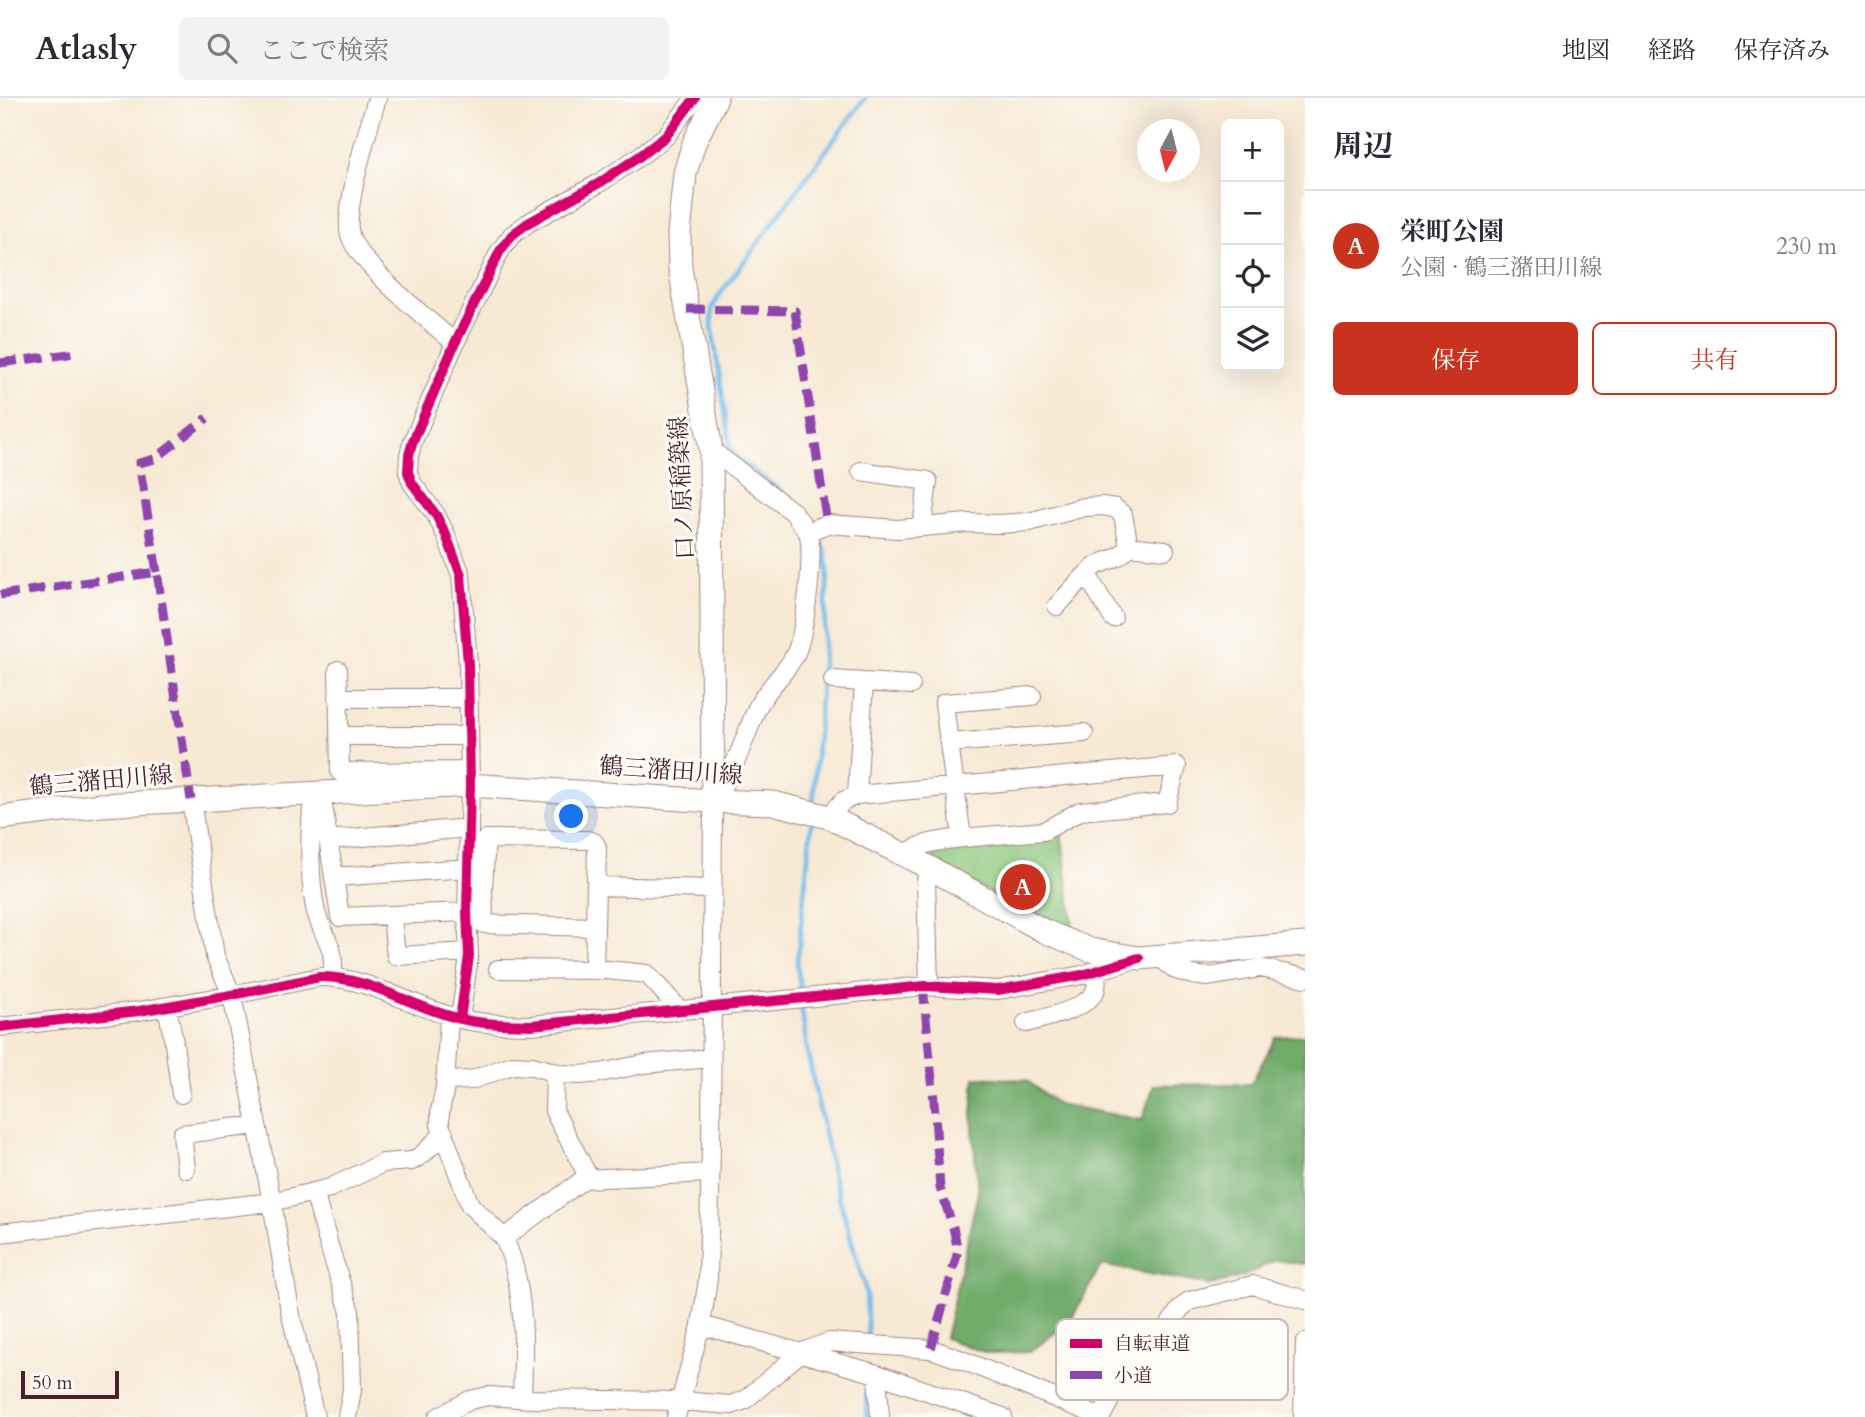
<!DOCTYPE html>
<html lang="ja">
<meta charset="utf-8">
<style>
:root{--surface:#fff;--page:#f2f2f3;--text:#2b2b33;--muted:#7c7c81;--line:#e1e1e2;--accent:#c8321e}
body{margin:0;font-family:Cardo,"Noto Serif JP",serif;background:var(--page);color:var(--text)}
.controls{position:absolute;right:21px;top:21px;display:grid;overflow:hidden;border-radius:10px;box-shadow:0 7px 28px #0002}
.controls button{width:63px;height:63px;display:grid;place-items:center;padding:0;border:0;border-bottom:2px solid var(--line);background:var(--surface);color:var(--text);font:35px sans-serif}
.compass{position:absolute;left:1137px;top:21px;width:63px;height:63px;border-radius:50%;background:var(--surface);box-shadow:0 7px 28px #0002;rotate:187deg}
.scale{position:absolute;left:21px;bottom:18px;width:98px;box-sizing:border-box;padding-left:7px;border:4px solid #4a1f2b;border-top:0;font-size:19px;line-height:24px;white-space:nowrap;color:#4a1f2b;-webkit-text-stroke:5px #fdfcf7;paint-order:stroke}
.you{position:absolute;left:572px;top:719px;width:24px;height:24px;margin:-18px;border:5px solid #fff;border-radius:50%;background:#1a73e8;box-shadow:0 0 0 10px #1a73e833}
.badge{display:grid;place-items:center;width:46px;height:46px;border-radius:50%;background:var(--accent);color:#fff;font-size:23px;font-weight:700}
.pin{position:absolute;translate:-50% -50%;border:4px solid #fff;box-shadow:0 2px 7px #0006}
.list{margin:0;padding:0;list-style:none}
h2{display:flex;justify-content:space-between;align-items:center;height:91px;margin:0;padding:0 28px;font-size:30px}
h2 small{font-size:23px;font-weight:400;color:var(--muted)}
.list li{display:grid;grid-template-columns:46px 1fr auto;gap:21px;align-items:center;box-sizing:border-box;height:112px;padding:0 28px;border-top:2px solid var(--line)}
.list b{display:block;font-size:26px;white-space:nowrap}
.list p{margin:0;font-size:23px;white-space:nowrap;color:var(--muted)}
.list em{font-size:23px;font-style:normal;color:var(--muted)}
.actions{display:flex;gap:14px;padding:21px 28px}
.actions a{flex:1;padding:16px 0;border:2px solid var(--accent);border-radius:10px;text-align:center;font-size:24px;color:var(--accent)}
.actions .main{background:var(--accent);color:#fff}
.icon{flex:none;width:38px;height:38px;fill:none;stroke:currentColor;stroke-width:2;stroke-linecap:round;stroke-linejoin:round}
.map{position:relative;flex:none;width:1305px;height:1319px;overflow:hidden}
header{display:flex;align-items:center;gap:42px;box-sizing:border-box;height:98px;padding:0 35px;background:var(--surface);border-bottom:2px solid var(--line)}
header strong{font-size:33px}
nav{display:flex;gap:38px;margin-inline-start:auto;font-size:24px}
.search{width:490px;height:63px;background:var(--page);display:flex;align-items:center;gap:18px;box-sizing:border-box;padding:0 24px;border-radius:10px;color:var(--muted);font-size:26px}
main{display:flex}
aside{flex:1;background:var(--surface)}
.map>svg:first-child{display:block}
</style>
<header>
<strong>Atlasly</strong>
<div class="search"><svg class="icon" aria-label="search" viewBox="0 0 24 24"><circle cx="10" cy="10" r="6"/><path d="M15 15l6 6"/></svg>ここで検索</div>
<nav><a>地図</a><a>経路</a><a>保存済み</a></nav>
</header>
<main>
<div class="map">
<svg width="1305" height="1319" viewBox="0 0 1305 1319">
<rect width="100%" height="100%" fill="#fdfcf7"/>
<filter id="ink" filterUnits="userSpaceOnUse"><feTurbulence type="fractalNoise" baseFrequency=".0143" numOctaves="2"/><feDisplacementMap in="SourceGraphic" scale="14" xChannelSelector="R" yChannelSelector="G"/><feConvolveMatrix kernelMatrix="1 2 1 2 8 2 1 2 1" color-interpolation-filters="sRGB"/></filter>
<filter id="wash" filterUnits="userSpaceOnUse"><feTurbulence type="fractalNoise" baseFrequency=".00686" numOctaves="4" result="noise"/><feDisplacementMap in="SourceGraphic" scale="28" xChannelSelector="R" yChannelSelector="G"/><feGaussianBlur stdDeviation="1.57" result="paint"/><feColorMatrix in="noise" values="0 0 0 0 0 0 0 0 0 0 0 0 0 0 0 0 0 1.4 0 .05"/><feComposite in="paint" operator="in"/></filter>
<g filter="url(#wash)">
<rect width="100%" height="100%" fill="#f7e9d4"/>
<path fill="#8bc67b" stroke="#6a7253" stroke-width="2" d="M1061 733 1073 830 1026 814 931 763C936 755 941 752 950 749L1048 741Z"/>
<path fill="#70ab6b" stroke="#5d654b" stroke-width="2" d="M1305 937V1166L1275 1162 1244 1178 1210 1187 1101 1167 1071 1222 1030 1254 987 1255 945 1240 978 1095 972 1017 975 979 1026 982 1057 1006 1142 1022 1154 987 1251 986 1276 939Z"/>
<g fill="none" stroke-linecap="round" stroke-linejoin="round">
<path stroke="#73bdeb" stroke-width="4.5" d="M802 412 798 406 738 361 731 352 712 229V211L718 199 865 0
M813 709 828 473 826 455 816 434
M801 897 797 865 812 721
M801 906 807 952 833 1078 866 1194 868 1243
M866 1296 867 1319"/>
</g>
</g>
<g filter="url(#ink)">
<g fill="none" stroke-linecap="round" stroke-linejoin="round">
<defs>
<path id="minor" d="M377 0C369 29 343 112 350 137 358 166 430 223 455 245
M711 352 793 414 808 434 827 426 898 431 968 425 999 426 1029 424 1084 409 1102 408 1115 410 1123 417 1129 448C1119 462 1108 461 1096 468 1086 475 1066 498 1057 508
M861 373 928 383 922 429
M1129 448 1165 452
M1087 477 1113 520
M338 572 340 674 470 673
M833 582 864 584
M338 600H469
M339 638H469
M949 645 944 605 1032 598
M313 695C310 734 308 771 315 810 318 825 326 837 331 851 334 860 333 869 333 879
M321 695 334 779
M857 697 864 584 911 587
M191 702 215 858 232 897 272 1104 290 1213 315 1319
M829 719 843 703 857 697 1177 668 1167 705 1080 713 1044 733 962 740 949 645 1084 635
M328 742 469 730
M904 757C921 744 940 743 962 740
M928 769 926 784 929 888
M596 788 595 829 484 826 483 790 486 741 588 742 594 744 597 749 596 788 712 791
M467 814 340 819 334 779 468 770
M392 817 396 858 469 854
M1159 859 1176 872 1192 877 1208 879 1261 870 1305 880
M498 871 607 872 647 876 680 912
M594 872 595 829
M167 909 173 939 181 996
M449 918 445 989 440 1014V1027L470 1107 504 1140 584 1081 710 1075
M460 921 469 858 467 814 470 687 468 566 461 477 446 437 436 417 412 385 408 374 409 357 413 343 455 245 500 153 512 137 528 125 601 84 640 58 666 38 695 0
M1026 925C1044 920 1084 912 1094 895 1098 890 1096 879 1096 873
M0 929 139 913 232 897 320 879C368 878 415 911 461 921 484 927 508 926 531 927L925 888 998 892 1082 877 1136 861
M555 975 554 1013 589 1080
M445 983 472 982 512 967 532 968 561 976 580 977 600 975 644 966 711 960
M186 1071 182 1036 257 1027
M314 1094 330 1151 350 1214 352 1292 347 1319
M0 1135 272 1104 330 1090 383 1065 412 1063 423 1056 444 1035
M504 1140C526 1189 524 1247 522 1300
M701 1227 877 1276 1003 1319
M877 1276 880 1319
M438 1319 470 1302 488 1298 533 1301 681 1303 731 1307 745 1302 800 1255 829 1244 931 1251 962 1262 1101 1319 1130 1264 1150 1249 1164 1235 1180 1211 1189 1203 1253 1187 1305 1202
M676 1319 701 1227 708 1181 711 1051 713 703C719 694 725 685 730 675 741 654 748 631 757 610 766 591 785 576 795 557 805 536 815 455 808 434
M1303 1319 1305 1245"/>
<path id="major" d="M713 703 711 352 680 170 679 136 685 75 694 45 716 0
M0 720 101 707 470 687 713 703 773 705 829 719 928 769 1044 833 1090 852 1139 860 1305 846"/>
</defs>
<use href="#minor" stroke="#a08480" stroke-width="20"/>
<use href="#major" stroke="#a08480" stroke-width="25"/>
<use href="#minor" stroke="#fff" stroke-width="18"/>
<use href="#major" stroke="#fff" stroke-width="23"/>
<path stroke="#8e44ad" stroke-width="9" stroke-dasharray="18 9" stroke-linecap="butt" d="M687 211 795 213 827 426
M0 265 76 255
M157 474 139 365 155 361 207 320
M0 497 157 474 191 702
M923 888 934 1003 940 1090 953 1129 958 1153 931 1251"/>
<defs>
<path id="cycleway" d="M460 921 469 858 467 814 470 687 468 566 461 477 446 437 436 417 412 385 408 374 409 357 413 343 455 245 500 153 512 137 528 125 601 84 640 58 666 38 695 0
M0 929 139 913 232 897 320 879C368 878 415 911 461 921 484 927 508 926 531 927L925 888 998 892 1082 877 1139 860"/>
</defs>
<use href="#cycleway" stroke="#fdfcf7" stroke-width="15"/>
<use href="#cycleway" stroke="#d6006c" stroke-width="10"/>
</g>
</g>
<g text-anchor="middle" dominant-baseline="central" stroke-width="6" stroke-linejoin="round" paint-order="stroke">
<g font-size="24" fill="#4a1f2b" stroke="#fdfcf7">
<text transform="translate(682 390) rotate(-93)">口ノ原稲築線</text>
<text transform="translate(671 673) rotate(4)">鶴三潴田川線</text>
<text transform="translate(101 683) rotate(-5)">鶴三潴田川線</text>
</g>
</g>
<rect x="1056" y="1221" width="232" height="81" rx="10" fill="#fdfcf7" stroke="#c7baba" stroke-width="2"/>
<rect x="1070" y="1241" width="32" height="9" fill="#d6006c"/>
<rect x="1070" y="1273" width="32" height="8" fill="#8e44ad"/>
<g font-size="19" fill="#4a1f2b">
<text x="1114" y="1252">自転車道</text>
<text x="1114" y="1284">小道</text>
</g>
</svg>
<div class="controls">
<button>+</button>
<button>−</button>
<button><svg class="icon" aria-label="locate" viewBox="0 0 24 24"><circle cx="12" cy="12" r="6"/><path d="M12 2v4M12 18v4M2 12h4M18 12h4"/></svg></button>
<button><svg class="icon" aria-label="layers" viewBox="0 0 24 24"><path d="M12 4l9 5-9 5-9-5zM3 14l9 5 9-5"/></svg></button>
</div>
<svg class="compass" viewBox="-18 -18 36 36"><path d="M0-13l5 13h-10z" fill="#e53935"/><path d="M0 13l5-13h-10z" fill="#7c7c81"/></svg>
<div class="scale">50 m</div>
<div class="you"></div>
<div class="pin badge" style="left:1023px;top:789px">A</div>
</div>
<aside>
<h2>周辺<small></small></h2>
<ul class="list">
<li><span class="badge">A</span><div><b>栄町公園</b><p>公園 · 鶴三潴田川線</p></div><em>230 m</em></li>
</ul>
<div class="actions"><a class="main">保存</a><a>共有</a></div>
</aside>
</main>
